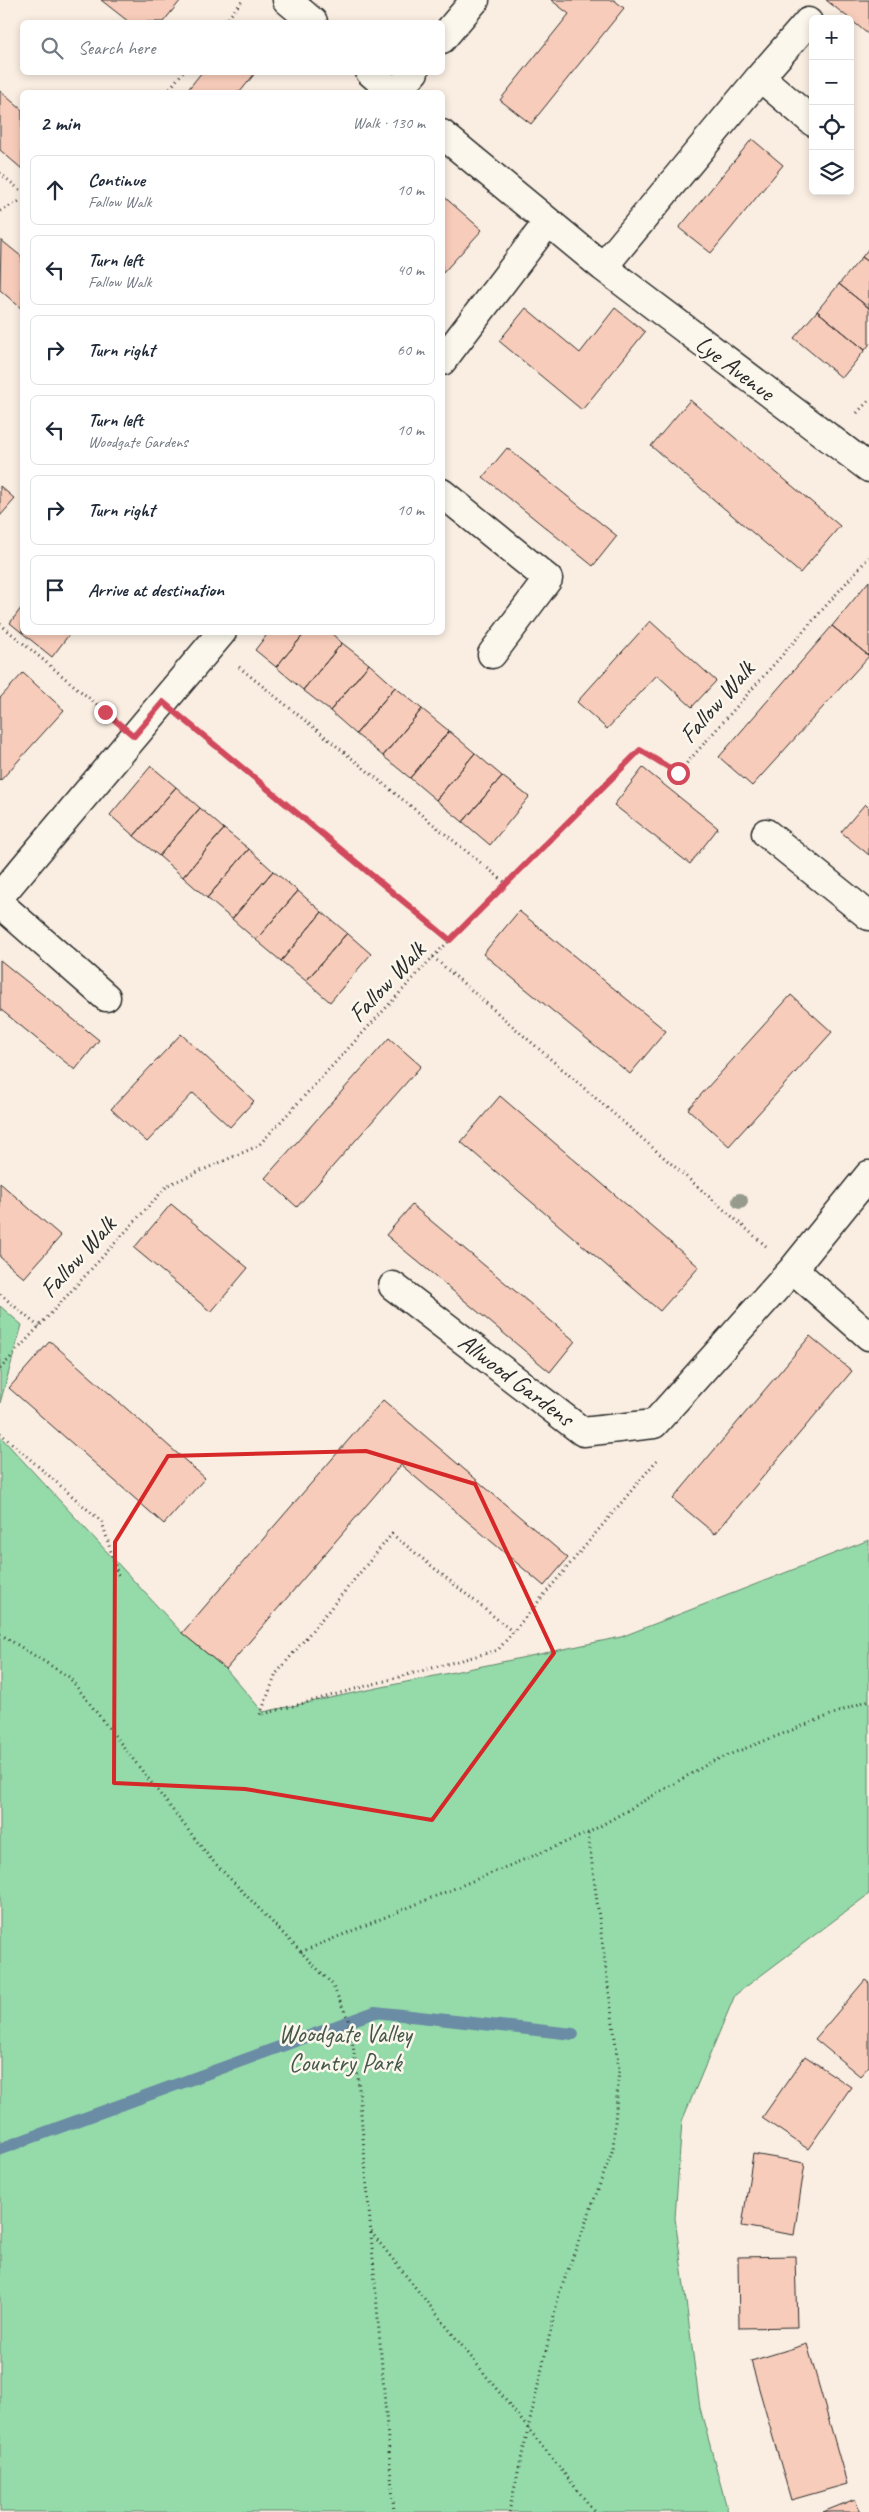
<!DOCTYPE html>
<meta charset="utf-8">
<style>
:root{--surface:#fff;--page:#f6f6f7;--text:#1f2937;--muted:#747a83;--line:#e0e1e3}
body{margin:0;font-family:Caveat,sans-serif;background:var(--page);color:var(--text)}
.controls{position:absolute;right:15px;top:15px;display:grid;overflow:hidden;border-radius:8px;box-shadow:0 2px 8px #0003}
.controls button{width:45px;height:45px;display:grid;place-items:center;padding:0;border:0;border-bottom:1px solid var(--line);background:var(--surface);color:var(--text);font:25px sans-serif}
.stop{position:absolute;width:15px;height:15px;margin:-11px;border:4px solid #d1495b;border-radius:50%;background:#fff}
.stop.end{background:#d1495b;border-color:#fff;box-shadow:0 1px 5px #0008}
.list{margin:0;padding:0;list-style:none}
h2{display:flex;justify-content:space-between;align-items:center;height:65px;margin:0;padding:0 20px;font-size:21px}
h2 small{font-size:16px;font-weight:400;color:var(--muted)}
.list li{display:grid;grid-template-columns:32px 1fr auto;gap:15px;align-items:center;box-sizing:border-box;height:70px;margin:0 10px 10px;padding:0 10px;border:1px solid var(--line);border-radius:8px}
.list b{display:block;font-size:19px;white-space:nowrap}
.list p{margin:0;font-size:16px;white-space:nowrap;color:var(--muted)}
.list em{font-size:16px;font-style:normal;color:var(--muted)}
.icon{flex:none;width:28px;height:28px;fill:none;stroke:currentColor;stroke-width:2;stroke-linecap:round;stroke-linejoin:round}
.map{position:relative;flex:none;width:869px;height:2512px;overflow:hidden}
.search{position:absolute;background:var(--surface);box-shadow:0 2px 8px #0003;left:20px;top:20px;width:425px;height:55px;display:flex;align-items:center;gap:12px;box-sizing:border-box;padding:0 18px;border-radius:8px;color:var(--muted);font-size:19px}
.panel{position:absolute;background:var(--surface);box-shadow:0 2px 8px #0003;left:20px;top:90px;width:425px;height:545px;border-radius:8px}
.map>svg:first-child{display:block}
</style>
<div class="map">
<svg width="869" height="2512" viewBox="0 0 869 2512">
<rect width="100%" height="100%" fill="#faeee2"/>
<filter id="ink" filterUnits="userSpaceOnUse"><feTurbulence type="fractalNoise" baseFrequency=".02" numOctaves="2"/><feDisplacementMap in="SourceGraphic" scale="10" xChannelSelector="R" yChannelSelector="G"/><feConvolveMatrix kernelMatrix="1 2 1 2 8 2 1 2 1" color-interpolation-filters="sRGB"/></filter>
<g filter="url(#ink)">
<path fill="#94dba9" stroke="#60836a" d="M0 1306 22 1325 0 1403Z
M0 1436 182 1633 226 1669 263 1712 621 1637 869 1540V1894L735 1995 682 2121 675 2218 700 2408 728 2512H0Z"/>
<g fill="none" stroke-linecap="round" stroke-linejoin="round">
<path stroke="#6b8ca4" stroke-width="12" d="M0 2149 375 2012 573 2034"/>
</g>
<path fill="#f8ccba" stroke="#2b2b2b" d="M101 0H181L163 22H129Z
M551 0H614L624 8 531 124 500 100 569 14Z
M826 0H869V35L850 19Z
M202 72H256L240 92H186Z
M0 91 22 110V169L0 150Z
M752 139 783 165 711 253 679 228Z
M442 195 482 230 442 274Z
M1 240 22 257V309L0 290Z
M869 248V262L862 257Z
M862 257 869 262V308L839 284Z
M839 284 869 308V345L865 350 817 311Z
M526 308 580 353 615 308 645 332 582 410 499 341Z
M817 311 865 350 842 378 794 338Z
M690 400 840 526 800 573 651 446Z
M507 448 617 536 593 566 483 477Z
M0 486 15 499 0 516Z
M869 581V656L832 626Z
M22 607V632H71L52 657 10 623Z
M650 621 716 681 692 707 657 675 607 729 577 702Z
M832 626 869 656 752 786 719 757Z
M269 632H306L276 667 255 650Z
M306 632H330L342 643 303 690 276 667Z
M342 643 369 664 330 711 303 690Z
M369 664 395 687 356 734 330 711Z
M23 673 64 710 0 781V698Z
M395 687 422 709 383 756 356 734Z
M422 709 449 731 410 778 383 756Z
M449 731 475 753 436 800 410 778Z
M475 753 502 776 463 822 436 800Z
M151 766 176 787 134 836 110 815Z
M643 768 718 828 690 864 614 805Z
M502 776 529 797 490 845 463 822Z
M176 787 200 808 159 856 134 836Z
M865 804 869 808V855L841 832Z
M200 808 224 829 183 877 159 856Z
M224 829 249 849 207 898 183 877Z
M249 849 273 871 232 919 207 898Z
M273 871 298 891 256 940 232 919Z
M298 891 322 912 281 961 256 940Z
M519 911 666 1031 630 1074 483 954Z
M322 912 347 933 306 981 281 961Z
M347 933 371 954 330 1002 306 981Z
M0 960 99 1040 75 1070 0 1009Z
M791 995 832 1032 729 1146 688 1109Z
M181 1034 254 1101 230 1127 193 1093 147 1142 111 1109Z
M389 1038 421 1066 297 1207 265 1178Z
M500 1096 699 1267 660 1311 461 1142Z
M0 1183 61 1236 24 1278 0 1257Z
M171 1204 248 1268 211 1312 134 1248Z
M412 1205 575 1341 550 1372 386 1235Z
M810 1336 852 1371 715 1534 673 1499Z
M50 1341 205 1478 164 1524 9 1388Z
M383 1400 568 1558 544 1586 401 1465 226 1669 182 1633Z
M865 1980 869 1983V2066L860 2076 815 2039Z
M805 2056 851 2087 808 2149 762 2118Z
M753 2154 805 2163 794 2235 742 2226Z
M795 2256 797 2327 739 2328 738 2257Z
M807 2344 847 2484 791 2500 751 2361Z
M855 2499 861 2512H823Z"/>
<g fill="none" stroke-linecap="round" stroke-linejoin="round">
<defs>
<path id="minor" d="M287 0 313 22
M442 39 475 0
M370 72 393 92
M760 77 813 122
M397 92 414 72
M442 134 603 267 869 468
M603 267 760 77 808 22
M442 361 548 222
M442 493 548 579 492 654
M766 833 869 916
M0 896 222 632
M0 904 106 997
M793 1269 869 1336
M393 1286 583 1432 654 1424 793 1269 869 1175"/>
</defs>
<use href="#minor" stroke="#2b2b2b" stroke-width="31"/>
<path stroke="#2b2b2b" stroke-width="3" stroke-dasharray="1 4" stroke-linecap="butt" d="M225 22 243 0
M167 92 183 72
M0 173 22 192
M0 211 22 200
M857 413 869 400
M0 624 107 713
M239 667 507 884
M190 725 450 940
M433 957 766 1246
M0 1294 39 1327
M0 1369 168 1185 258 1146 433 957 640 750 678 773 869 557
M0 1433 102 1522 118 1575
M513 1632 392 1534 276 1674 260 1715 498 1650 513 1632 657 1460
M0 1634 69 1677 210 1858 332 1984 349 2021 358 2077 394 2512
M301 1952 588 1833 713 1761 869 1700
M371 2232 595 2512
M509 2512 559 2294 613 2149 619 2069 588 1833"/>
<use href="#minor" stroke="#fbf7ec" stroke-width="28"/>
</g>
<circle fill="#969b8e" cx="740" cy="1201" r="8"/>
</g>
<g fill="none" stroke-linecap="round" stroke-linejoin="round" filter="url(#ink)">
<path stroke="#d1495b" stroke-width="6" d="M105 712 134 736 163 702 450 940 640 750 678 773"/>
</g>
<path fill="none" stroke="#d62828" stroke-width="4" stroke-linejoin="round" d="M366 1451 475 1484 554 1653 432 1820 245 1789 114 1783 115 1542 168 1456Z"/>
<g text-anchor="middle" dominant-baseline="central" stroke-width="5" stroke-linejoin="round" paint-order="stroke">
<g font-size="25" fill="#2b2b2b" stroke="#fbf7ec">
<text transform="translate(735 368) rotate(37)">Lye Avenue</text>
<text transform="translate(717 702) rotate(-49)">Fallow Walk</text>
<text transform="translate(387 982) rotate(-47)">Fallow Walk</text>
<text transform="translate(78 1257) rotate(-48)">Fallow Walk</text>
<text transform="translate(516 1380) rotate(37)">Allwood Gardens</text>
</g>
<g font-size="25" fill="#45574a" stroke="#fbf7ec">
<text x="345" y="2034">Woodgate Valley<tspan x="345" dy="29">Country Park</tspan></text>
</g>
</g>
</svg>
<div class="controls">
<button>+</button>
<button>−</button>
<button><svg class="icon" aria-label="locate" viewBox="0 0 24 24"><circle cx="12" cy="12" r="6"/><path d="M12 2v4M12 18v4M2 12h4M18 12h4"/></svg></button>
<button><svg class="icon" aria-label="layers" viewBox="0 0 24 24"><path d="M12 4l9 5-9 5-9-5zM3 14l9 5 9-5"/></svg></button>
</div>
<div class="stop" style="left:678px;top:773px"></div>
<div class="stop end" style="left:105px;top:712px"></div>
<div class="search"><svg class="icon" aria-label="search" viewBox="0 0 24 24"><circle cx="10" cy="10" r="6"/><path d="M15 15l6 6"/></svg>Search here</div>
<section class="panel">
<h2>2 min<small>Walk · 130 m</small></h2>
<ul class="list">
<li><svg class="icon" aria-label="ahead" viewBox="0 0 24 24"><path d="M12 20V5M6 11l6-6 6 6"/></svg><div><b>Continue</b><p>Fallow Walk</p></div><em>10 m</em></li>
<li><svg class="icon" aria-label="left" viewBox="0 0 24 24"><path d="M17 20v-9H6M10 6l-5 5 5 5"/></svg><div><b>Turn left</b><p>Fallow Walk</p></div><em>40 m</em></li>
<li><svg class="icon" aria-label="right" viewBox="0 0 24 24"><path d="M7 20v-9h11M14 6l5 5-5 5"/></svg><div><b>Turn right</b></div><em>60 m</em></li>
<li><svg class="icon" aria-label="left" viewBox="0 0 24 24"><path d="M17 20v-9H6M10 6l-5 5 5 5"/></svg><div><b>Turn left</b><p>Woodgate Gardens</p></div><em>10 m</em></li>
<li><svg class="icon" aria-label="right" viewBox="0 0 24 24"><path d="M7 20v-9h11M14 6l5 5-5 5"/></svg><div><b>Turn right</b></div><em>10 m</em></li>
<li><svg class="icon" aria-label="arrive" viewBox="0 0 24 24"><path d="M6 21V4h12l-3 4 3 4H6"/></svg><div><b>Arrive at destination</b></div></li>
</ul>
</section>
</div>
